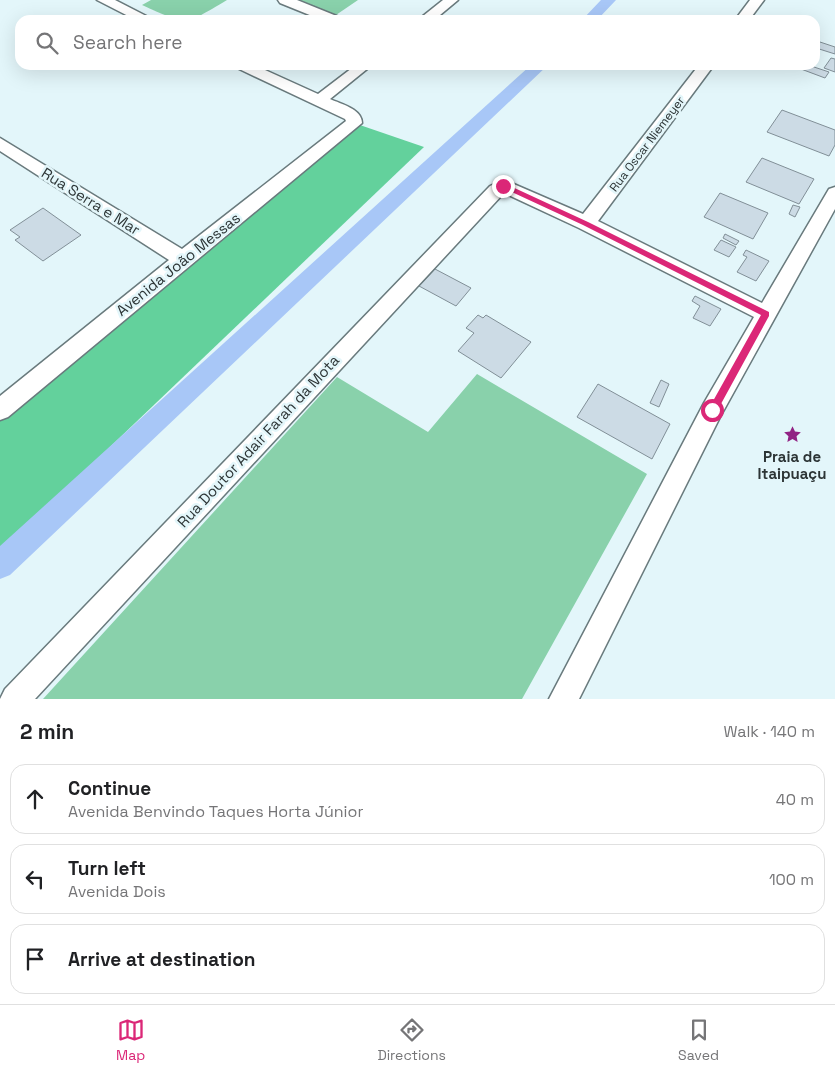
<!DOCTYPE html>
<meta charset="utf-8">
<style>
:root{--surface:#fff;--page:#f6f6f6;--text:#202124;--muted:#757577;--line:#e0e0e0;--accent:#db2777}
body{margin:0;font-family:"Space Grotesk",sans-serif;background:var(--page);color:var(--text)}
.stop{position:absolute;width:15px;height:15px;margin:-11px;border:4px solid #db2777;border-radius:50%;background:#fff}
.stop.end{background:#db2777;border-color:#fff;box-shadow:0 1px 5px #0008}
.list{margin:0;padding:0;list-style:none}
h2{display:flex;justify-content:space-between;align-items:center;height:65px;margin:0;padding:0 20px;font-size:21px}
h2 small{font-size:16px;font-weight:400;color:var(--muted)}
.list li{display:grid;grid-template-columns:32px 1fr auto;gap:15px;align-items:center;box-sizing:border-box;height:70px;margin:0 10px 10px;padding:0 10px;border:1px solid var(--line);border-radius:15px}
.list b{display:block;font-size:19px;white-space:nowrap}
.list p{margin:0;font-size:16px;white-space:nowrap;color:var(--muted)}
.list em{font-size:16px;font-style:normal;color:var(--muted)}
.icon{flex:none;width:28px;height:28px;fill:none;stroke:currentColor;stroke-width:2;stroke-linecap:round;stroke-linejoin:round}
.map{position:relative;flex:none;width:835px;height:699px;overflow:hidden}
.search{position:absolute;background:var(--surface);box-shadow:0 5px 20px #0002;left:15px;right:15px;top:15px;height:55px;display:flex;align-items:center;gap:12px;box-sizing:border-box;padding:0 18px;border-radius:15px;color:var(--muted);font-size:19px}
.sheet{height:305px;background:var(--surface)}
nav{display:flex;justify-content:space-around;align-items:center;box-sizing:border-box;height:70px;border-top:1px solid var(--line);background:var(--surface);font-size:14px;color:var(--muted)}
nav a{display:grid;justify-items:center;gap:2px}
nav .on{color:var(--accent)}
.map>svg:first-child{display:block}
</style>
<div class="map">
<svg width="835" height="699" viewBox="0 0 835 699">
<rect width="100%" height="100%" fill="#e3f6fa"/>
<path fill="#89d1ab" d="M151 0H227C185 25 188 26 142 5Z
M299 0H358L336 15Z
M477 374 647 474 522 699H43L337 377 428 432Z"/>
<path fill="#63d19c" d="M354 123 424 147 0 552V414Z"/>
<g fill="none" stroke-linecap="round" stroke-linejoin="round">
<path fill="#a8c7f7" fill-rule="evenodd" d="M601 0H616L597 20H582Z
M531 65H548L10 575 0 579V546Z"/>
</g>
<path fill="#ccdbe5" stroke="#818f97" d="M820 42 835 47V54L816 48Z
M831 58 835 59V72L824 68Z
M804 65H808L829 72 825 78 801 69Z
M782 110 835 130V145L829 156 767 132Z
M762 158 814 179 799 204 746 182Z
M720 193 768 213 753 239 704 217Z
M793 205 800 207 795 217 789 214Z
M43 208 81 235 43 261 15 240 20 237 10 230Z
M725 234 739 241 736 245 723 238Z
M721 240 736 247 729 257 714 250Z
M746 250 769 261 756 281 737 272 747 257 743 255Z
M435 269 471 288 456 306 419 286Z
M695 296 721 309 710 326 693 318 700 306 692 301Z
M478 315 483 318 486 315 531 342 501 378 458 351 474 333 466 328Z
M661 380 669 384 659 407 650 403Z
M598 384 670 424 652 459 577 417Z"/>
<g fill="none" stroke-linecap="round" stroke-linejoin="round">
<defs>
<path id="street" d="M97 0H115L154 20H136Z
M278 0H297L339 17 341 20H322L280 3Z
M443 0H458L434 20H418Z
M750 0H764L749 20H735Z
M235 65H254L318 94 356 65H372L330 99C341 104 362 109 362 123L8 417 0 420V396L169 260 0 151V138L182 249 346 121 345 119 237 68Z
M699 65H714L598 221 762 303 829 189 835 187V209L720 417 579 699H549L704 403 754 317 579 228 504 193 35 699H0L5 689 490 186 503 180 509 182 583 214Z"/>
</defs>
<use href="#street" stroke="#697a7d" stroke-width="3"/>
<use href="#street" fill="#fff" fill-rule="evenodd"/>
</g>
<path fill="#db2777" d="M501 184H506L588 222 769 312V316L716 413 712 414 708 410 761 315 583 225 501 187Z"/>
<defs>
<symbol id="sight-bare" viewBox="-9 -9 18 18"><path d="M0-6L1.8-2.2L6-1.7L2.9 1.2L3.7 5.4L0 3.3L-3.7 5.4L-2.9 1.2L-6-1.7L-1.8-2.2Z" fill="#912384" stroke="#e3f6fa" stroke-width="2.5" paint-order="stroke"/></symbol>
</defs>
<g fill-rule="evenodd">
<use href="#sight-bare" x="780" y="422" width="25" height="25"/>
</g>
<g text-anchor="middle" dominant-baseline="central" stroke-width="5" stroke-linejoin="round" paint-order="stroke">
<g font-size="12" fill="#2c3435" stroke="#e3f6fa">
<text transform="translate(647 144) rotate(-53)">Rua Oscar Niemeyer</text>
</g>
<g font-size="15" fill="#2c3435" stroke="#e3f6fa">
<text transform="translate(91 201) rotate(32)">Rua Serra e Mar</text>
<text transform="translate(178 264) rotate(-39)">Avenida João Messas</text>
<text transform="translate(258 441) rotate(-47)">Rua Doutor Adair Farah da Mota</text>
</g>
<g font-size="15" font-weight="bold" fill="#2c3435" stroke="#e3f6fa">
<text x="792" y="456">Praia de<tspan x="792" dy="17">Itaipuaçu</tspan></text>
</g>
</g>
</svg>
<div class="stop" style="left:712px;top:410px"></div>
<div class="stop end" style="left:503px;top:186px"></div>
<div class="search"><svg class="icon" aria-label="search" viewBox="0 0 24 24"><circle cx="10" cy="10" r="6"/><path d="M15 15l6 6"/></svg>Search here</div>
</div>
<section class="sheet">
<h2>2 min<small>Walk · 140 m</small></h2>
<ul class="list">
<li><svg class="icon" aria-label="ahead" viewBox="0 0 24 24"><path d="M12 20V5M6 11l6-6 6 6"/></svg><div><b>Continue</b><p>Avenida Benvindo Taques Horta Júnior</p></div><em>40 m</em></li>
<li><svg class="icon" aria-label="left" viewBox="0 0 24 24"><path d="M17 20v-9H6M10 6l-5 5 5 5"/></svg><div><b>Turn left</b><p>Avenida Dois</p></div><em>100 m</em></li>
<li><svg class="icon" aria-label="arrive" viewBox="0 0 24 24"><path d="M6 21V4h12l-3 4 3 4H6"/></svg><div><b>Arrive at destination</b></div></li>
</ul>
</section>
<nav>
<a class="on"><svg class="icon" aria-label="map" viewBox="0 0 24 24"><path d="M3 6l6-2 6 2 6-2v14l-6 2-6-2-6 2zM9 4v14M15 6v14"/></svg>Map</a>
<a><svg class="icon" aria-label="directions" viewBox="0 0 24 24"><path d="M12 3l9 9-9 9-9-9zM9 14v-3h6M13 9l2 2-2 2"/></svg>Directions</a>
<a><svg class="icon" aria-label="saved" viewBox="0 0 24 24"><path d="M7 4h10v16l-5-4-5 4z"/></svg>Saved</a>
</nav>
